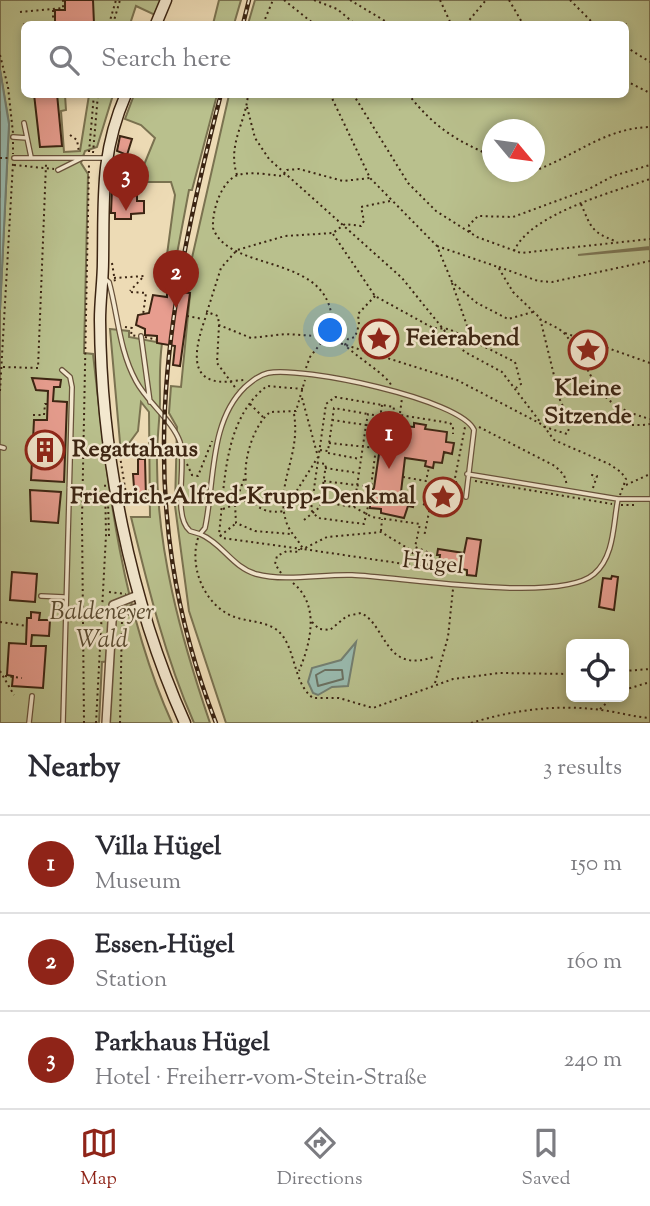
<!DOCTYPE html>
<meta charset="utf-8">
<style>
:root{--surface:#fff;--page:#f2f2f3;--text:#2b2b33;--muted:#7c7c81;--line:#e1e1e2;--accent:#8f2418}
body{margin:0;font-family:"Sorts Mill Goudy",serif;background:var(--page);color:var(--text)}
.controls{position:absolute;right:21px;bottom:21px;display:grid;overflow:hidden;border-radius:10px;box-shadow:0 4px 10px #0003}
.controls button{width:63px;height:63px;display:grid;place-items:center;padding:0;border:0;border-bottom:2px solid var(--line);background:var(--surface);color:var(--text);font:35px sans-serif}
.compass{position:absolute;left:482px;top:119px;width:63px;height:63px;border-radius:50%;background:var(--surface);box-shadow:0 4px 10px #0003;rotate:119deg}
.you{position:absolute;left:331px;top:331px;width:24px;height:24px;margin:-18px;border:5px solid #fff;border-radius:50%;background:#1a73e8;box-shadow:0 0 0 10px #1a73e833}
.badge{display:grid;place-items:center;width:46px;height:46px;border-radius:50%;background:var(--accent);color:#fff;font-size:23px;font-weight:700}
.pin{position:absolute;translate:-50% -58px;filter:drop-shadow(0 2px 4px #0008)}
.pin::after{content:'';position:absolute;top:37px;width:24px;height:21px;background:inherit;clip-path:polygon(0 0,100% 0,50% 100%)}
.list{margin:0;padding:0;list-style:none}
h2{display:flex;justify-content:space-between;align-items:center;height:91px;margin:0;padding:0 28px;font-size:30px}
h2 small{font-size:23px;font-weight:400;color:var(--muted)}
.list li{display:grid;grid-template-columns:46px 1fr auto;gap:21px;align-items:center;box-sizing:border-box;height:98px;padding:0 28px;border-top:2px solid var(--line)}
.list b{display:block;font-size:26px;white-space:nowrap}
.list p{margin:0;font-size:23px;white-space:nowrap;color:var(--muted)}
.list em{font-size:23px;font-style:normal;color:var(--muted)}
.icon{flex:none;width:38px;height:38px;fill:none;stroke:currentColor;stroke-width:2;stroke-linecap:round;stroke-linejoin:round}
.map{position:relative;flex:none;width:650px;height:723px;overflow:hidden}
.search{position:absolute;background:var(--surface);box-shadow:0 4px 10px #0003;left:21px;right:21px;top:21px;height:77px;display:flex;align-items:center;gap:18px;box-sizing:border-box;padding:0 24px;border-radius:10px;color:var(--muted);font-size:26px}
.sheet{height:385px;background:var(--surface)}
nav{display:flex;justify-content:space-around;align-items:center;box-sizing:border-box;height:98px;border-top:2px solid var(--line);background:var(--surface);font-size:19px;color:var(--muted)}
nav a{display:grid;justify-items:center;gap:4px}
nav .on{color:var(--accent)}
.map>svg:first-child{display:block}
</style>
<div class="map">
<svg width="650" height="723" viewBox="0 0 650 723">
<rect width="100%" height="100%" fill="#eddbb5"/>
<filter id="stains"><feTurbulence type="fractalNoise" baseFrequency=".00286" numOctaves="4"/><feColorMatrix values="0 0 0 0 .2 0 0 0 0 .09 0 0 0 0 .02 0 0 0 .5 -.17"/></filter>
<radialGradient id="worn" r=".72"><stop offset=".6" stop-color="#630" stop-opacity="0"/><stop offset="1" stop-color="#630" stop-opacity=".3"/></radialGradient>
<path fill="#b9c08d" stroke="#7a7250" stroke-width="2" fill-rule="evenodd" d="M0 0H161L155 15 136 6 130 24H24V94L65 95 66 110 61 111 64 152 80 151 89 95H113L97 147 85 151 81 163 88 174 84 353 93 354C107 478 120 608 172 723H109L112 661 102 662 99 723H0V310L9 124 0 70Z
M219 0H241L234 24H213Z
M255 0H650V247L578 255 650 249V723H226L189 611 175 506 177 427 169 413 171 386 181 387 190 295 184 293 229 95 626 94V24H248ZM492 130H534V172H492ZM571 644H624V697H571Z
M134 95H217L192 190H189L170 291 164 277 175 195 171 182H137L155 138 141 125 125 119Z
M110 329 129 331V337L162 343C159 365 160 376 160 399 160 418 157 438 157 457 156 548 181 638 210 723H194C165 657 148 587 131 517H150L149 412 141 402 138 431 121 454Z"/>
<path fill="#99bbb0" stroke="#737f71" stroke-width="2" d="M0 70 9 124 0 310Z
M356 642 348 686 332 687 318 695 313 693 308 682 312 668 341 660Z"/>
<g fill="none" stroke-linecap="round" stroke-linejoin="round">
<path stroke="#6a7061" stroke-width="2" d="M0 112V197
M325 670H342L343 679 318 686 316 675Z"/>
</g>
<path fill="#e79d8f" stroke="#3b2412" stroke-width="2" d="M65 0H93L94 24H55V10H65Z
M34 94H57L62 146 40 147Z
M120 136 132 139 127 155 117 151Z
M112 188 137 192V201H144V213L131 214V219H115V213H111Z
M167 291 190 293 180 366 173 365 175 346 157 343V336L145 335V329L136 325 138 315 149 313 153 295 167 297Z
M32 378 61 380 60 387H54L53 401 67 402 64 482 31 480 34 420H47L48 391 36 390Z
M394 419 402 420 403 426 414 427V423L426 425 425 429 447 432 446 442 454 443 452 454 444 452 442 463 434 462 433 468 425 466 426 461 405 458 401 492 410 494 408 501 414 502 413 507 408 506 404 518 381 513V509L370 508V502L365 498 374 488 379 454 378 443 370 437 380 432 381 422 394 424Z
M138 459H145L146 499 135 500 133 474H138Z
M30 490 61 492 58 523 31 521Z
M467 538 481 540 476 576 467 575V570L439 564 440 555H437L438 549 464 553Z
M12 572 37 574 35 602 10 600Z
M612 576 618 577 614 610 599 607 603 578 611 579Z
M31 612 40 613 39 620H50L49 636 32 635 31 646H46L43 688 12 686 13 676 7 675 9 643 26 644 27 618H31Z"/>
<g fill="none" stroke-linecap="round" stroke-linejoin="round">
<defs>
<path id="service" d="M24 123 31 157
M13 137 27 138
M14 158H105
M58 170 82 158
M104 278 109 282C118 315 119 350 136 381 147 402 173 421 180 442 187 465 172 516 190 531L200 534 205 528C215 481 209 422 245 387 252 381 259 375 268 373 301 366 461 399 474 430L466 497
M141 336 150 402
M62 370 70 377 72 387 63 723
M0 447 4 448
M467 474 618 499H650
M200 534C222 543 232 567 256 574 286 582 321 574 352 575 402 577 559 604 594 574 615 556 613 523 618 499
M41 596 64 597
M29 723 32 696"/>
<path id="minor" d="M111 616 142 606
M106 723 113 605 138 595"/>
<path id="secondary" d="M156 24 166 0
M126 94C100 154 104 198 103 261 103 281 100 300 100 320 101 454 130 601 185 723"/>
</defs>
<use href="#service" stroke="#68523b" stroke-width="6"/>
<use href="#minor" stroke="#68523b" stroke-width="10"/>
<use href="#secondary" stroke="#3b2412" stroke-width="13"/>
<path stroke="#3b2412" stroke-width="2" stroke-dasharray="2 3.5" stroke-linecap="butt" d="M284 0 314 24
M314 0 337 9 355 24
M350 0 390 24
M440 0 451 24
M509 0 523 24
M570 0 594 24
M53 10V24
M20 12 63 8V0
M109 24 116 0
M113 24 120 0
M263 24 273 0
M466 24 486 0
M626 47 650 62
M0 55 8 87 13 133
M626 81 650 93
M330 94 370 178 437 246 452 282 477 303 508 319 533 312
M353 94 408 183 436 211 477 237 521 253 650 239
M408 94C434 127 455 140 492 156
M247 107 255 138 269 159 402 278 452 340 465 352 502 372 541 423
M70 135 77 140 79 152
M13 142V154
M89 152 94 94
M93 153 98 94
M0 158H9
M14 165 54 169
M534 171C575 156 605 128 650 127
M520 172H531
M237 175C227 144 246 123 248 94
M390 201 361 207 364 221 361 226 345 224 333 233 285 236 237 250 221 268 207 312 218 316 219 325 251 338 285 334 317 336 457 380 543 425 554 440 609 464 621 472 626 479 620 495
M581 204C591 227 591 232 615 241
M470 232 469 225 478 216 513 217 589 189 613 176 650 165
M333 234 375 296 433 328 449 329 515 362 521 384 516 388
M437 246 498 267 513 292 540 318 560 400 571 423 567 434 545 427
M514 251C530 214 613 192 650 179
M112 263 115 282
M499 267 538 281 552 282 650 261
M114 278 144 276 130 291
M452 283 472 340
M131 292 146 293 143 315
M375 296 358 314 359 325 355 337 348 339 345 345C356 357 388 375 392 387
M207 313C201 331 185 372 212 380 222 384 235 380 246 380
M187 316 203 319
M540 319C547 323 559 328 564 333 599 374 586 402 650 419
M219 325 217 363 237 390
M125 327 132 328 131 335 136 336
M565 333 650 363
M145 337 158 340
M3 367 38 368 46 164
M306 368 310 357 332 329C336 251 230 275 213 228 212 211 221 181 238 175 252 171 269 175 283 176L287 170 299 169 343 181 370 178
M303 389 267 386C223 419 225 484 219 534L222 538 303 549 327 537 381 532 409 549 425 567 431 560 430 553 415 547 420 524 372 517 354 507 320 502
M0 391 13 163
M302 398 318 457 284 511C228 521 242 435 270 412L296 411 305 380
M250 404 263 417
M382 405 381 412 450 423 453 426V434
M400 413 402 398
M294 414C301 456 275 484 286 521 289 532 298 539 303 549L425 567 442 579
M33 415H44L45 404H47
M332 420 366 425 368 414 380 416
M572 423C598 415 623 429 650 424
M479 427 555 466 564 475 567 485
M378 432 381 412
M329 443 376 448 371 487
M119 450 127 500
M320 450 328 451 334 408 368 414
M328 453 360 459
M187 464 192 475 198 476 212 441
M325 468 358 473
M403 477 426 481 429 467
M244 479 235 504 236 523 255 531 290 534
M324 481 371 487V493
M475 481 612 504
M626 485 650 474
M593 488 597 476 592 475 594 479
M461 499 455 478 465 427
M108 501 109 536 112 537
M369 502 364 524 318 518 311 510 326 404 335 397 394 407 393 414
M423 504 430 507 424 537
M621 505H636
M354 507 366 425 379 427
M223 509 250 499
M304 520 320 507 326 464 317 463
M381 531 382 519
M220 536 235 524
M198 538C189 567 204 604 232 616 249 623 270 620 282 635 296 653 294 684 313 698H339L373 708 453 679 500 673 571 674
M281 573 275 564 277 556 287 551 299 552V549
M293 583C320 605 311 642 299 671
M109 592 126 594
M0 622 27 626
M312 622 319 629 330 630 347 616 361 613C387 625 384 676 436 656
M0 671 14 695
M624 671 650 669
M5 676 22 678
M435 683 448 637 453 589
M624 690 650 682
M600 709 613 697
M84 723 82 520 89 164
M96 723 106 535 105 483
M120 723 122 619
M471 723C513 710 557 704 601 710 618 712 634 717 650 718"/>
<use href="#service" stroke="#f3e8cf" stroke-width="3.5"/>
<use href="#minor" stroke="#f3e8cf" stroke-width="7"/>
<use href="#secondary" stroke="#f3e8cf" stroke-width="10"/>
<defs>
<path id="rail" d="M243 24 249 0
M216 723C130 503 164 315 221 94"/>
</defs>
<use href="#rail" stroke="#3b2412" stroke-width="4.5"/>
<use href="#rail" stroke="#f3e8cf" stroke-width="2" stroke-dasharray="5" stroke-linecap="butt"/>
</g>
<defs>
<symbol id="sight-ring" viewBox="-11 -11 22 22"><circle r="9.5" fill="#f3e8cf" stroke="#8f2418" stroke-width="1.5"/><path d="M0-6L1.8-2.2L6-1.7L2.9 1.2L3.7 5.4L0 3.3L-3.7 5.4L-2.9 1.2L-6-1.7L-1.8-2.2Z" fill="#8f2418"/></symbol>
<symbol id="building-ring" viewBox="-11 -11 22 22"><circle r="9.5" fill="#f3e8cf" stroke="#8f2418" stroke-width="1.5"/><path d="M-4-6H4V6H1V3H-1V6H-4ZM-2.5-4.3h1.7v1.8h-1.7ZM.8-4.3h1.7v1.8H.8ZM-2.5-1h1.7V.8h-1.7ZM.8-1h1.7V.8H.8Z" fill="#8f2418"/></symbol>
</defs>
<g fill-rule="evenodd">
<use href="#sight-ring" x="357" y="317" width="44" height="44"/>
<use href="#sight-ring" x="566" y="328" width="44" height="44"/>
<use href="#building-ring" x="23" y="428" width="44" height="44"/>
<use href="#sight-ring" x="421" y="475" width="44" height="44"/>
</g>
<g text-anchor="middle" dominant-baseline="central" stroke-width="5" stroke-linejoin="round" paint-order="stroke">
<g font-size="24" font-weight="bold" fill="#3b2412" stroke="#f3e8cf" text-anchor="start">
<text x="406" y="339">Feierabend</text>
<text x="588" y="389" text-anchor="middle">Kleine<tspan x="588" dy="28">Sitzende</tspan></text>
<text x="72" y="450">Regattahaus</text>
<text x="416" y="497" text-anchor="end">Friedrich-Alfred-Krupp-Denkmal</text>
</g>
<g font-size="24" fill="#3b2412" stroke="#f3e8cf">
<text transform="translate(433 564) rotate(6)">Hügel</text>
</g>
<g font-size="24" font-style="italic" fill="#5a4b31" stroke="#f3e8cf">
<text x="102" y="613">Baldeneyer<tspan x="102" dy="28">Wald</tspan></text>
</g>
</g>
<rect width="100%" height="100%" filter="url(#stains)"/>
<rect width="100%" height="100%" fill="url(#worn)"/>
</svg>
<div class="controls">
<button><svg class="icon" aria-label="locate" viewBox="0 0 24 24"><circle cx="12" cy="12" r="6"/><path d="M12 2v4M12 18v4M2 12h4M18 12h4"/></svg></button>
</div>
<svg class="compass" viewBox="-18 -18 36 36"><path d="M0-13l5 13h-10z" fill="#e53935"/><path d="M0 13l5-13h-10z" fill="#7c7c81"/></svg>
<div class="you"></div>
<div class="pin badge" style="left:389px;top:469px">1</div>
<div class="pin badge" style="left:176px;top:308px">2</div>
<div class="pin badge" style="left:126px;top:211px">3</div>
<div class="search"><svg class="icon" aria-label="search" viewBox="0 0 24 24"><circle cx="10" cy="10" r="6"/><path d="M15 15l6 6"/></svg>Search here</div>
</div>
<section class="sheet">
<h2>Nearby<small>3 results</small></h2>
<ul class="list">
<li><span class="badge">1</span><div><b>Villa Hügel</b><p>Museum</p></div><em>150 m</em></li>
<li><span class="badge">2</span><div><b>Essen-Hügel</b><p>Station</p></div><em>160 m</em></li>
<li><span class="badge">3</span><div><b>Parkhaus Hügel</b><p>Hotel · Freiherr-vom-Stein-Straße</p></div><em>240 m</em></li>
</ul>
</section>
<nav>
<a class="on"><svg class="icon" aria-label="map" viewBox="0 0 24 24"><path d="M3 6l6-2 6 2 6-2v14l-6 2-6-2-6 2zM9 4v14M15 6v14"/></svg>Map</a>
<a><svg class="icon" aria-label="directions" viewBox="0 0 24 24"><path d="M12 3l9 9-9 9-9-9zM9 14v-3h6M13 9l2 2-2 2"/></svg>Directions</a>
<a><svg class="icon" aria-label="saved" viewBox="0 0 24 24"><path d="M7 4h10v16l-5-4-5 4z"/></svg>Saved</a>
</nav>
